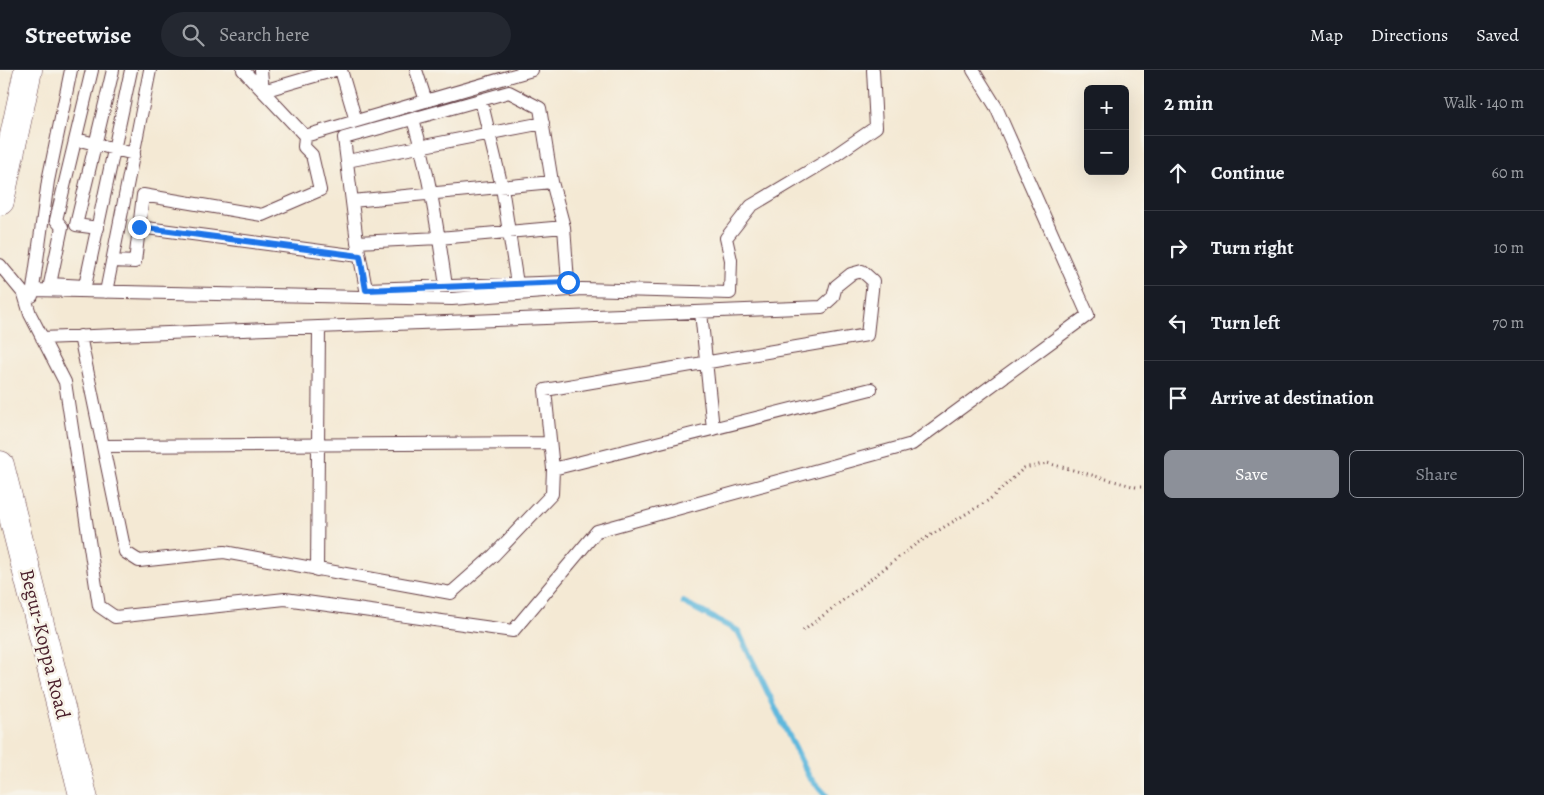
<!DOCTYPE html>
<meta charset="utf-8">
<style>
:root{--surface:#171b24;--page:#242831;--text:#f1f3f6;--muted:#9ea1a6;--line:#363941;--accent:#8c9099}
body{margin:0;font-family:Alegreya,serif;background:var(--page);color:var(--text)}
.controls{position:absolute;right:15px;top:15px;display:grid;overflow:hidden;border-radius:8px;box-shadow:0 5px 20px #0002}
.controls button{width:45px;height:45px;display:grid;place-items:center;padding:0;border:0;border-bottom:1px solid var(--line);background:var(--surface);color:var(--text);font:25px sans-serif}
.stop{position:absolute;width:15px;height:15px;margin:-11px;border:4px solid #1a73e8;border-radius:50%;background:#fff}
.stop.end{background:#1a73e8;border-color:#fff;box-shadow:0 1px 5px #0008}
.list{margin:0;padding:0;list-style:none}
h2{display:flex;justify-content:space-between;align-items:center;height:65px;margin:0;padding:0 20px;font-size:21px}
h2 small{font-size:16px;font-weight:400;color:var(--muted)}
.list li{display:grid;grid-template-columns:32px 1fr auto;gap:15px;align-items:center;box-sizing:border-box;height:75px;padding:0 20px;border-top:1px solid var(--line)}
.list b{display:block;font-size:19px;white-space:nowrap}
.list em{font-size:16px;font-style:normal;color:var(--muted)}
.actions{display:flex;gap:10px;padding:15px 20px}
.actions a{flex:1;padding:11px 0;border:1px solid var(--accent);border-radius:8px;text-align:center;font-size:18px;color:var(--accent)}
.actions .main{background:var(--accent);color:#fff}
.icon{flex:none;width:28px;height:28px;fill:none;stroke:currentColor;stroke-width:2;stroke-linecap:round;stroke-linejoin:round}
.map{position:relative;flex:none;width:1144px;height:725px;overflow:hidden}
header{display:flex;align-items:center;gap:30px;box-sizing:border-box;height:70px;padding:0 25px;background:var(--surface);border-bottom:1px solid var(--line)}
header strong{font-size:24px}
nav{display:flex;gap:28px;margin-inline-start:auto;font-size:18px}
.search{width:350px;height:45px;background:var(--page);display:flex;align-items:center;gap:12px;box-sizing:border-box;padding:0 18px;border-radius:28px;color:var(--muted);font-size:19px}
main{display:flex}
aside{flex:1;background:var(--surface)}
.map>svg:first-child{display:block}
</style>
<header>
<strong>Streetwise</strong>
<div class="search"><svg class="icon" aria-label="search" viewBox="0 0 24 24"><circle cx="10" cy="10" r="6"/><path d="M15 15l6 6"/></svg>Search here</div>
<nav><a>Map</a><a>Directions</a><a>Saved</a></nav>
</header>
<main>
<div class="map">
<svg width="1144" height="725" viewBox="0 0 1144 725">
<rect width="100%" height="100%" fill="#f7f3e8"/>
<filter id="ink" filterUnits="userSpaceOnUse"><feTurbulence type="fractalNoise" baseFrequency=".02" numOctaves="2"/><feDisplacementMap in="SourceGraphic" scale="10" xChannelSelector="R" yChannelSelector="G"/><feConvolveMatrix kernelMatrix="1 2 1 2 8 2 1 2 1" color-interpolation-filters="sRGB"/></filter>
<filter id="wash" filterUnits="userSpaceOnUse"><feTurbulence type="fractalNoise" baseFrequency=".0096" numOctaves="4" result="noise"/><feDisplacementMap in="SourceGraphic" scale="20" xChannelSelector="R" yChannelSelector="G"/><feGaussianBlur stdDeviation="1.12" result="paint"/><feColorMatrix in="noise" values="0 0 0 0 0 0 0 0 0 0 0 0 0 0 0 0 0 1.4 0 .05"/><feComposite in="paint" operator="in"/></filter>
<g filter="url(#wash)">
<rect width="100%" height="100%" fill="#f4e9d4"/>
<g fill="none" stroke-linecap="round" stroke-linejoin="round">
<path stroke="#5fb8dd" stroke-width="6" d="M683 532 738 561 809 707 826 725"/>
</g>
</g>
<g filter="url(#ink)">
<g fill="none" stroke-linecap="round" stroke-linejoin="round">
<defs>
<path id="lane" d="M92 0 56 150 62 157 50 214 85 216 131 0
M243 0 305 66 532 0
M261 0 263 21 335 0
M341 0 356 51
M416 0 426 31
M509 22 540 38 552 112 564 157 568 212 366 219 357 172 344 68Z
M481 30 502 117 517 214
M413 49C429 103 438 160 446 216
M76 69 134 84
M347 91 543 53
M352 131 552 112
M139 157 359 186
M98 158 76 155 113 0
M357 172 439 168 564 157
M112 191 135 192 143 125 262 145 320 120 312 85 304 77 305 66
M0 195 24 224 30 244 65 312 99 536 115 547 285 529 513 561 597 461 912 374 1088 245 996 37 973 0
M33 220 452 229 582 219 730 223 731 190 726 168 751 136 828 90 876 57 873 0
M106 222 150 0
M32 226 48 111 71 0
M701 242 713 359
M42 268 822 237 833 227 836 216 851 204 862 201 873 211 867 265 545 320 553 399 552 424 494 485 451 523 224 482 139 491 125 482 80 266
M103 376 550 373
M553 399 871 319
M317 500 319 257"/>
<path id="secondary" d="M0 131 28 0
M0 395 83 725"/>
</defs>
<use href="#lane" stroke="#643d44" stroke-width="14"/>
<use href="#secondary" stroke="#643d44" stroke-width="29"/>
<path stroke="#643d44" stroke-width="3" stroke-dasharray="1 4" stroke-linecap="butt" d="M803 561 916 474 989 430 1024 398 1047 393 1136 417H1144"/>
<use href="#lane" stroke="#fff" stroke-width="12"/>
<use href="#secondary" stroke="#fff" stroke-width="28"/>
</g>
</g>
<g fill="none" stroke-linecap="round" stroke-linejoin="round" filter="url(#ink)">
<path stroke="#1a73e8" stroke-width="6" d="M139 157 360 186 366 220 568 212"/>
</g>
<g text-anchor="middle" dominant-baseline="central" stroke-width="5" stroke-linejoin="round" paint-order="stroke">
<g font-size="20" fill="#4a1f2b" stroke="#f7f3e8">
<text transform="translate(45 574) rotate(76)">Begur-Koppa Road</text>
</g>
</g>
</svg>
<div class="controls">
<button>+</button>
<button>−</button>
</div>
<div class="stop" style="left:568px;top:212px"></div>
<div class="stop end" style="left:139px;top:157px"></div>
</div>
<aside>
<h2>2 min<small>Walk · 140 m</small></h2>
<ul class="list">
<li><svg class="icon" aria-label="ahead" viewBox="0 0 24 24"><path d="M12 20V5M6 11l6-6 6 6"/></svg><div><b>Continue</b></div><em>60 m</em></li>
<li><svg class="icon" aria-label="right" viewBox="0 0 24 24"><path d="M7 20v-9h11M14 6l5 5-5 5"/></svg><div><b>Turn right</b></div><em>10 m</em></li>
<li><svg class="icon" aria-label="left" viewBox="0 0 24 24"><path d="M17 20v-9H6M10 6l-5 5 5 5"/></svg><div><b>Turn left</b></div><em>70 m</em></li>
<li><svg class="icon" aria-label="arrive" viewBox="0 0 24 24"><path d="M6 21V4h12l-3 4 3 4H6"/></svg><div><b>Arrive at destination</b></div></li>
</ul>
<div class="actions"><a class="main">Save</a><a>Share</a></div>
</aside>
</main>
